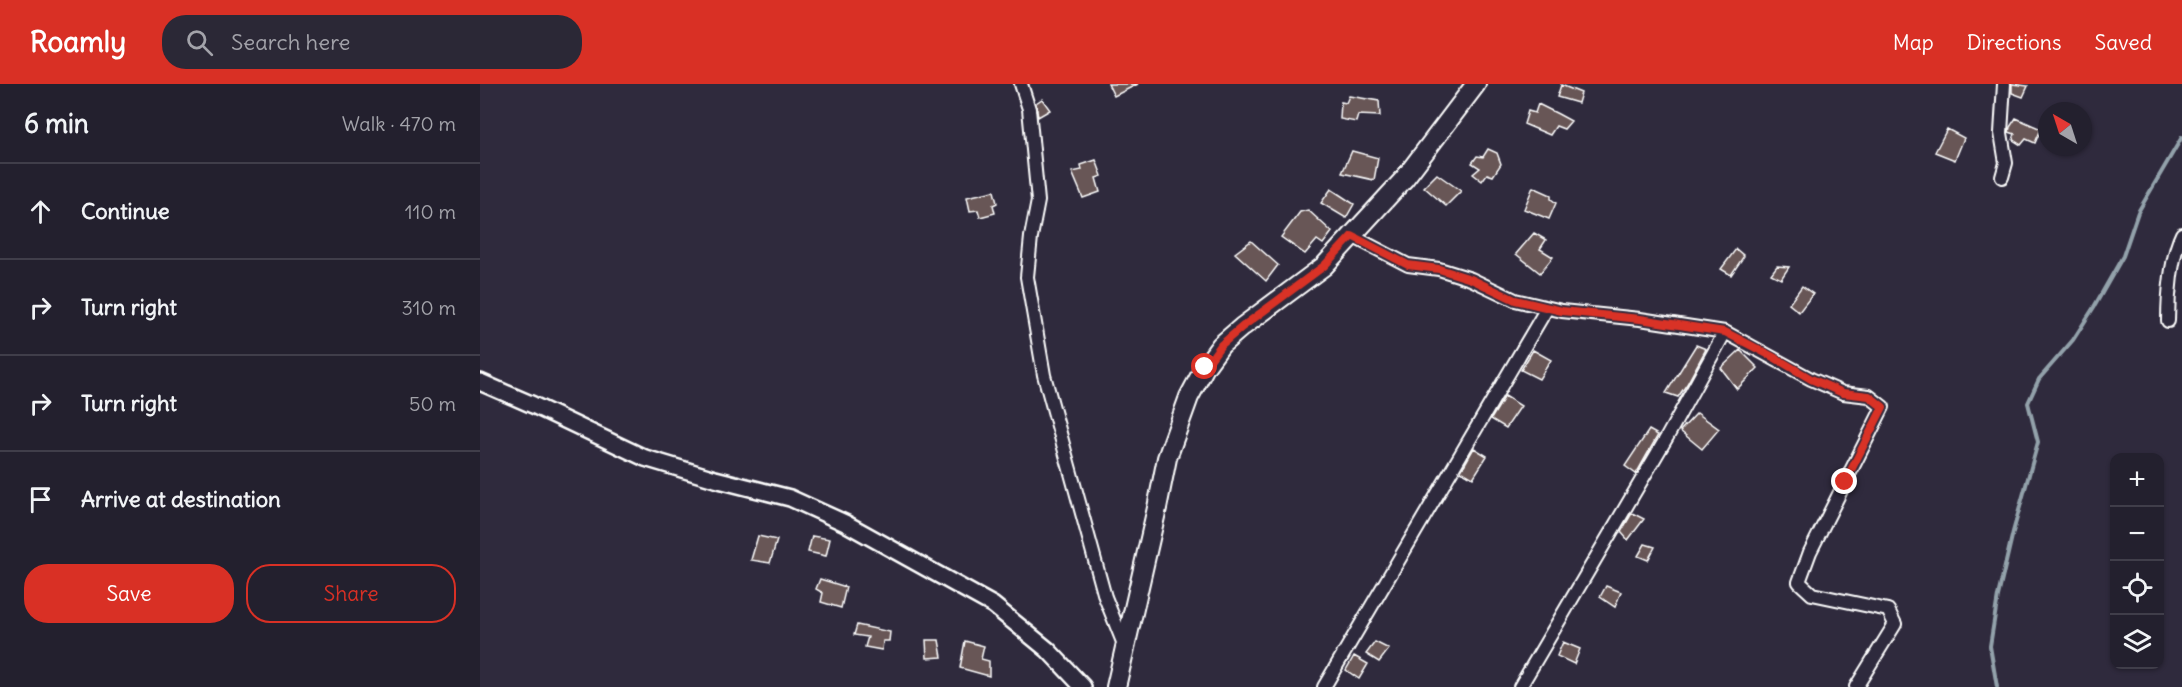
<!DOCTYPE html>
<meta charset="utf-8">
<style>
:root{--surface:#23202e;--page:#2b2836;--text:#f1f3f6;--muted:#a3a3aa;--line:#403e4a;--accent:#d93025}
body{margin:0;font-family:Delius,sans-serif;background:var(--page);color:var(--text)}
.controls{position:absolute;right:18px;bottom:18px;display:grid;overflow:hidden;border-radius:12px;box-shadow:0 2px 4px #0004}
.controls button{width:54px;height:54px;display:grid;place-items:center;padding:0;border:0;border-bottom:2px solid var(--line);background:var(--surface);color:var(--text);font:30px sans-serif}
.compass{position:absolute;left:1558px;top:18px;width:54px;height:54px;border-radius:50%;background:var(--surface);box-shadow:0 2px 4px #0004;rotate:321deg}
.stop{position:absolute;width:18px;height:18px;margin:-14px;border:4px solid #d93025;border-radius:50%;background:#fff}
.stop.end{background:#d93025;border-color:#fff;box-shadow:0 2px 6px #0008}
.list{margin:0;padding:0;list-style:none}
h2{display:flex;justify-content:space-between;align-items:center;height:78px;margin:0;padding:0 24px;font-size:26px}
h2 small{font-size:20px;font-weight:400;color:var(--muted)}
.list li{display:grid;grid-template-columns:39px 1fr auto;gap:18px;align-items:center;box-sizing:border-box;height:96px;padding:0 24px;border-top:2px solid var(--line)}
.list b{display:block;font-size:22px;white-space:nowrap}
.list em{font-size:20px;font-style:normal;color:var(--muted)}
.actions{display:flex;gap:12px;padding:18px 24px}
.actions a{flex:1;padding:14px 0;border:2px solid var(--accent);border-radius:24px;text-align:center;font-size:21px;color:var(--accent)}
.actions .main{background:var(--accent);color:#fff}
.icon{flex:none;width:33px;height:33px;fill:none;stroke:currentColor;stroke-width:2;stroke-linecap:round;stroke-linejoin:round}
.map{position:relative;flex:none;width:1702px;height:603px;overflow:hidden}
header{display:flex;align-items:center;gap:36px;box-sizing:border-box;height:84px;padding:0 30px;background:var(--accent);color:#fff}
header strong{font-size:28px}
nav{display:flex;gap:33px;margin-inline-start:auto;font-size:21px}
.search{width:420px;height:54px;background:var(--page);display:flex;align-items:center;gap:15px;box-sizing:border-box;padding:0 21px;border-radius:24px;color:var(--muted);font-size:22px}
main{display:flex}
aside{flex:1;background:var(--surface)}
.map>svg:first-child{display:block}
</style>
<header>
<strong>Roamly</strong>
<div class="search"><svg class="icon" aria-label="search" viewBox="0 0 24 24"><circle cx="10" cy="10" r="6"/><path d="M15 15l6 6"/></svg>Search here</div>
<nav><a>Map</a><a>Directions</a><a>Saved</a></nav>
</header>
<main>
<aside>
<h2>6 min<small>Walk · 470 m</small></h2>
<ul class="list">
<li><svg class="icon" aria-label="ahead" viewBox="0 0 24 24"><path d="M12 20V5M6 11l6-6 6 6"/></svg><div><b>Continue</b></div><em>110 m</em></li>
<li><svg class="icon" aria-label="right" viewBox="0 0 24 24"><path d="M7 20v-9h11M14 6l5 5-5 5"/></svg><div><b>Turn right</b></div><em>310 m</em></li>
<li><svg class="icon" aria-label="right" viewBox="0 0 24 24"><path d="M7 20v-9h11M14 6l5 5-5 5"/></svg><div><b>Turn right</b></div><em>50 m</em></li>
<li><svg class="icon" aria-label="arrive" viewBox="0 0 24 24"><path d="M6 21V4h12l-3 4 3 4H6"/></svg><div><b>Arrive at destination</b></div></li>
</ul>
<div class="actions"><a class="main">Save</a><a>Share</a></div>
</aside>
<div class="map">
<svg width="1702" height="603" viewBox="0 0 1702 603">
<rect width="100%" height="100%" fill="#2f2a3d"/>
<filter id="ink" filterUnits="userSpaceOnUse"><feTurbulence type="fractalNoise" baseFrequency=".0167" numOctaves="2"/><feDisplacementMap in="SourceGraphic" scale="12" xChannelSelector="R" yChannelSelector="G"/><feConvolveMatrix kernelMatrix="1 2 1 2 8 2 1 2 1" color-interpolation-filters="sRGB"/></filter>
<g filter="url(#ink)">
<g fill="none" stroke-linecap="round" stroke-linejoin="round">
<path stroke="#93a2ab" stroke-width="4" d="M1517 603 1510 562 1518 512 1533 448 1558 358 1548 319 1559 295 1593 256 1614 223 1643 172 1658 128 1702 53"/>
</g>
<path fill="#685656" stroke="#fff" stroke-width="1.5" d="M628 0H658L634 12Z
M1532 0 1548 2 1543 13 1532 9Z
M1081 1 1101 9 1098 19 1077 13Z
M869 12 899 17 900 32 878 31 876 38 860 35 861 18 866 19Z
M562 15 570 26 558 33 556 19Z
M1058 20 1078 30 1091 37 1084 45 1076 42 1070 51 1044 40 1048 27 1055 29Z
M1536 34 1561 45 1555 59 1546 55 1541 61 1533 56 1535 50 1529 48 1530 43Z
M1467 45 1484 54 1475 76 1455 68Z
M1008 65 1017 69 1021 80 1013 92 1007 90 1002 97 993 90 1000 84 992 79 997 72 1003 73Z
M872 67 898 74 894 96 862 89Z
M616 76 622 92 616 94 620 108 603 114 592 88 602 86 601 81Z
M957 90 981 107 966 122 944 103Z
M1053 103 1071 111V115L1076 119 1069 135 1044 125Z
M851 105 874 120 866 134 841 119Z
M514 107 517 119 513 121 515 129 500 133 498 126 490 127 487 113Z
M828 126 852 148 843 160 837 156 825 170 801 153 820 128Z
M1054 149 1066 156 1060 165 1073 173 1060 189 1036 170Z
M771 157 798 181 786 197 755 169Z
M1256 165 1264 172 1251 191 1241 185Z
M1297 182 1309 183 1301 195 1291 190Z
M1322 202 1333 210 1319 228 1309 220Z
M1216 261 1226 265 1207 300 1198 313 1186 309Z
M1053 266 1071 276 1059 295 1041 286Z
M1260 266 1278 284 1257 305 1241 284Z
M1025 312 1041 322 1026 344 1011 335Z
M1217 329 1239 345 1222 365 1200 347Z
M1169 346 1178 351 1156 390 1145 382Z
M994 364 1007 372 993 394 981 387Z
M1152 429 1164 435 1148 456 1141 448Z
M278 452 297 456 290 479 271 476Z
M332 452 350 455 346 472 328 468Z
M1165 460 1175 463 1168 476 1158 472Z
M340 495 366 503 361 524 341 518 343 509 336 505Z
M1126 502 1141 508 1135 523 1120 513Z
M377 541 410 548 409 557H403L402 566 385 563 388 553 374 551Z
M446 556H459L462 573 447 574Z
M485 557 504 562 501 575 509 577V592L480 584Z
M895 558 909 565 899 578 886 570Z
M1083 558 1100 565 1094 580 1077 572Z
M874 572 888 580 879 595 866 586Z"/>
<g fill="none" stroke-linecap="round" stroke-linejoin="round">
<defs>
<path id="minor" d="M541 0 549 25 558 117 551 153 547 193 564 291 625 513 645 563
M1522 93 1526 79 1521 49 1524 0
M872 152 928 181 959 185 991 195 1035 216 1082 227 1160 235 1245 248 1331 295 1363 309 1389 312 1403 323 1330 468 1319 498 1332 510 1408 526 1415 540 1376 603
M1688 237C1688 212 1691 173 1702 150
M844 603 1067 224
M1040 603 1187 353 1245 248"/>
<path id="tertiary" d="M0 298 53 321 165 374 235 395 310 414 365 439 513 521 568 566 603 603"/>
<path id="secondary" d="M636 603 677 424 687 374 709 313 725 283 741 261 762 243 844 182 924 95 996 0"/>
</defs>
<use href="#minor" stroke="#fff" stroke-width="16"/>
<use href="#tertiary" stroke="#fff" stroke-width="20"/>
<use href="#secondary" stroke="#fff" stroke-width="22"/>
<use href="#minor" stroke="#2f2a3d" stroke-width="12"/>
<use href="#tertiary" stroke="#2f2a3d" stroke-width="15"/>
<use href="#secondary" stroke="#2f2a3d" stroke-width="18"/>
</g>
</g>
<g fill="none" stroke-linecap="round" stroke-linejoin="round" filter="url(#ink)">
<path stroke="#d93025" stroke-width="8" d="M725 283 741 261 762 243 844 182 872 152 928 181 959 185 991 195 1035 216 1082 227 1160 235 1245 248 1297 275 1331 295 1363 309 1389 312 1403 323 1365 398"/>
</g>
</svg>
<div class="controls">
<button>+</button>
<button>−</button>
<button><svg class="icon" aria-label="locate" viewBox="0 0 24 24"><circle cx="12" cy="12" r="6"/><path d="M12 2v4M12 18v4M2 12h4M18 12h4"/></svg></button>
<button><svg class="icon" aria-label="layers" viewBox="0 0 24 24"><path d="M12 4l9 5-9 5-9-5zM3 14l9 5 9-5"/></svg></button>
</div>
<svg class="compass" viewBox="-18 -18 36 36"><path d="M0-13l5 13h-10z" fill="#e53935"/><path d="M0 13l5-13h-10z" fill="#a3a3aa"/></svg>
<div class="stop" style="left:725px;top:283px"></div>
<div class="stop end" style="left:1365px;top:398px"></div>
</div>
</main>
